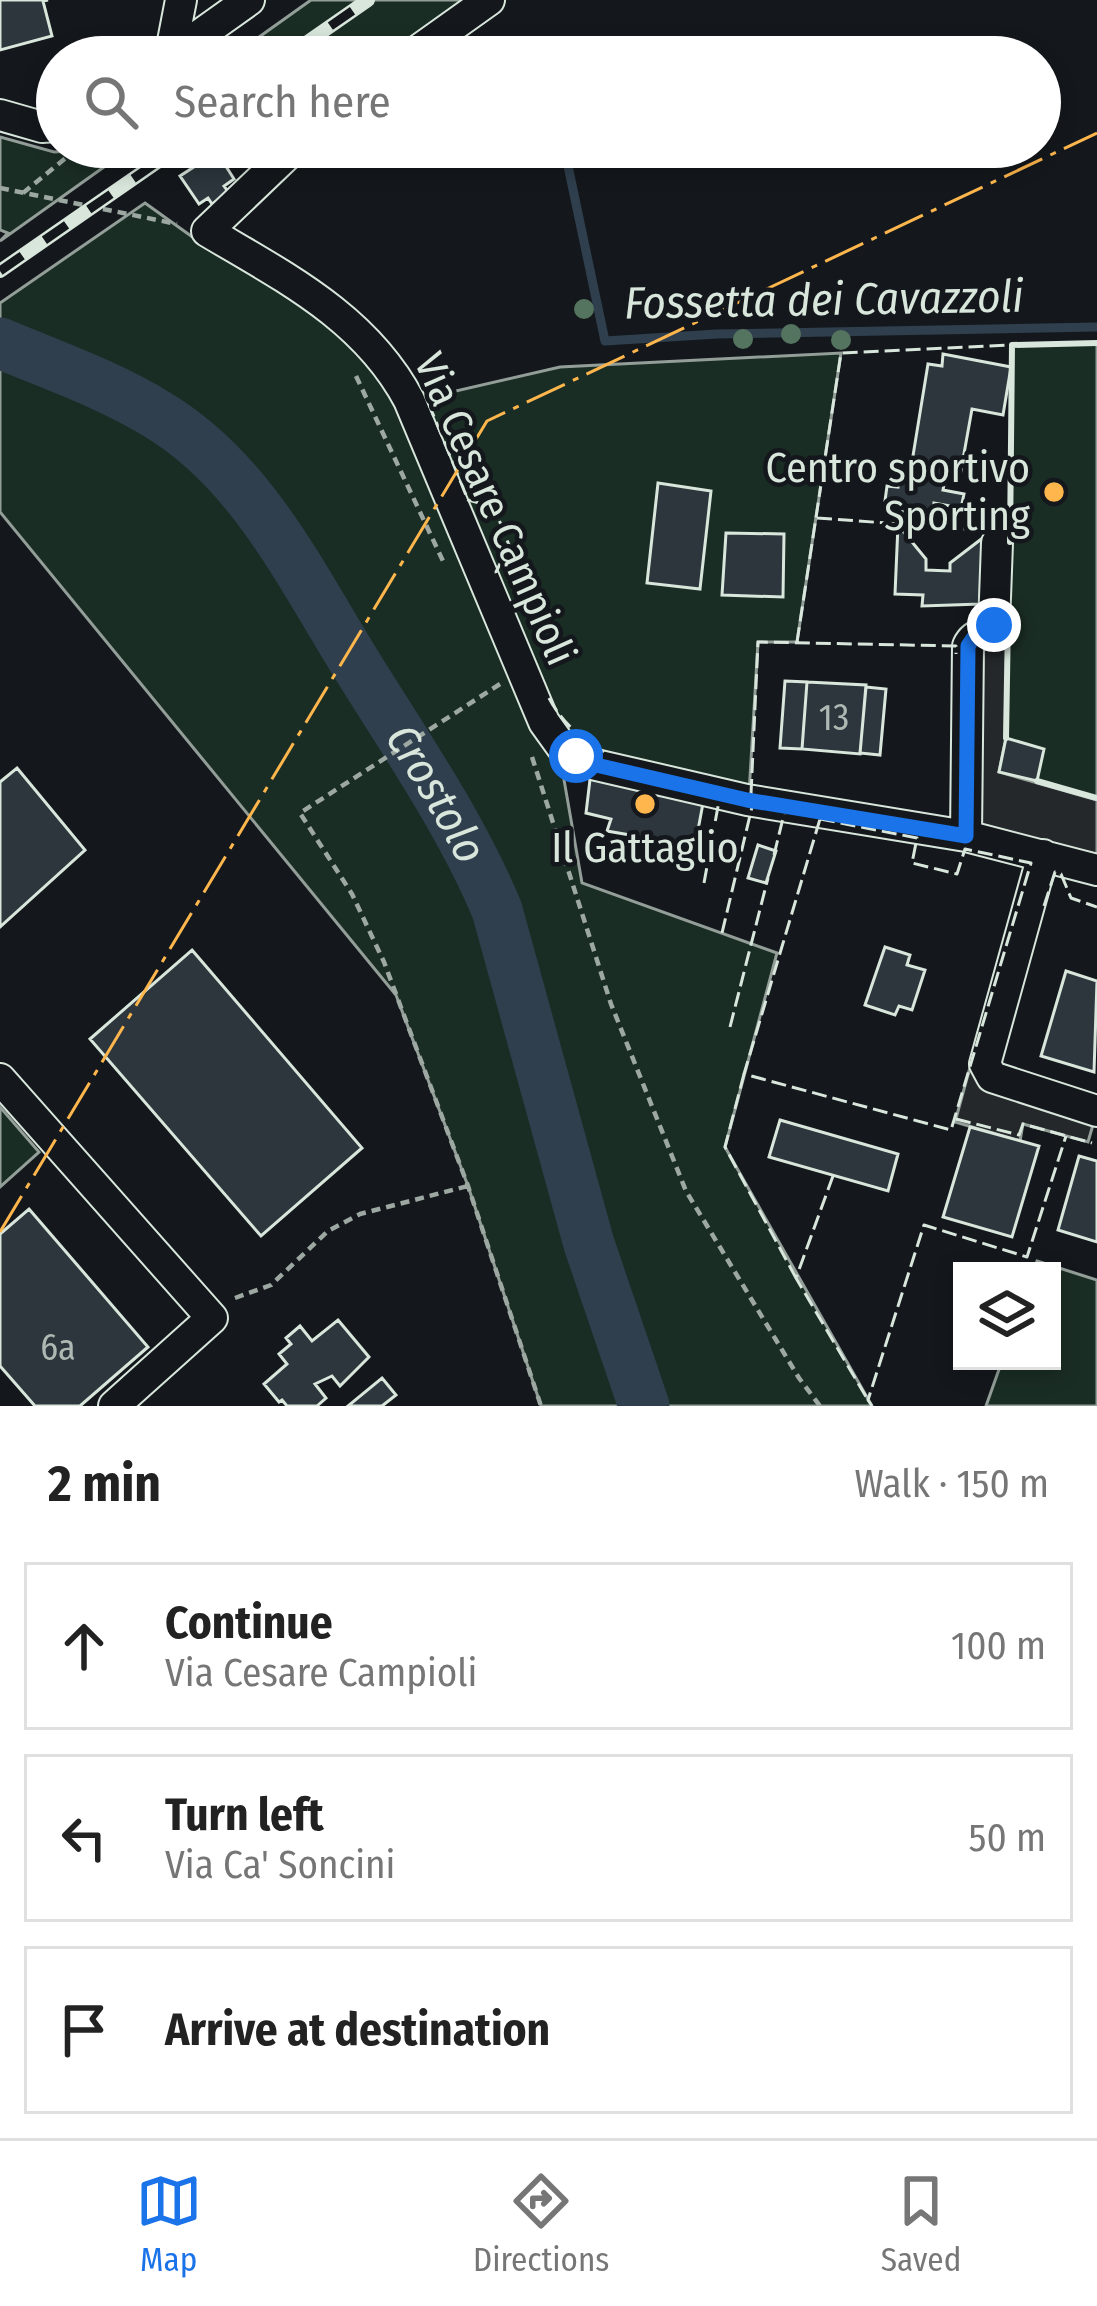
<!DOCTYPE html>
<meta charset="utf-8">
<style>
:root{--surface:#fff;--page:#f2f2f2;--text:#222;--muted:#767676;--line:#e0e0e0;--accent:#1a73e8}
body{margin:0;font-family:"Fira Sans Condensed",sans-serif;background:var(--page);color:var(--text)}
.controls{position:absolute;right:36px;bottom:36px;display:grid;overflow:hidden;border-radius:0px;box-shadow:0 6px 18px #0003}
.controls button{width:108px;height:108px;display:grid;place-items:center;padding:0;border:0;border-bottom:3px solid var(--line);background:var(--surface);color:var(--text);font:60px sans-serif}
.stop{position:absolute;width:36px;height:36px;margin:-27px;border:9px solid #1a73e8;border-radius:50%;background:#fff}
.stop.end{background:#1a73e8;border-color:#fff;box-shadow:0 3px 12px #0008}
.list{margin:0;padding:0;list-style:none}
h2{display:flex;justify-content:space-between;align-items:center;height:156px;margin:0;padding:0 48px;font-size:51px}
h2 small{font-size:39px;font-weight:400;color:var(--muted)}
.list li{display:grid;grid-template-columns:78px 1fr auto;gap:36px;align-items:center;box-sizing:border-box;height:168px;margin:0 24px 24px;padding:0 24px;border:3px solid var(--line);border-radius:0px}
.list b{display:block;font-size:45px;white-space:nowrap}
.list p{margin:0;font-size:39px;white-space:nowrap;color:var(--muted)}
.list em{font-size:39px;font-style:normal;color:var(--muted)}
.icon{flex:none;width:66px;height:66px;fill:none;stroke:currentColor;stroke-width:2;stroke-linecap:round;stroke-linejoin:round}
.map{position:relative;flex:none;width:1097px;height:1406px;overflow:hidden}
.search{position:absolute;background:var(--surface);box-shadow:0 6px 18px #0003;left:36px;right:36px;top:36px;height:132px;display:flex;align-items:center;gap:30px;box-sizing:border-box;padding:0 42px;border-radius:66px;color:var(--muted);font-size:45px}
.sheet{height:732px;background:var(--surface)}
nav{display:flex;justify-content:space-around;align-items:center;box-sizing:border-box;height:168px;border-top:3px solid var(--line);background:var(--surface);font-size:33px;color:var(--muted)}
nav a{display:grid;justify-items:center;gap:6px}
nav .on{color:var(--accent)}
.map>svg:first-child{display:block}
</style>
<div class="map">
<svg width="1097" height="1406" viewBox="0 0 1097 1406">
<rect width="100%" height="100%" fill="#14181c"/>
<path fill="#1a2d24" stroke="#939e99" stroke-width="3" d="M311 0H479L398 57H231Z
M0 137 54 152 132 147 0 241 8 233 0 230Z
M145 203 198 241 297 296 384 368 559 751 582 883 777 953 725 1147 872 1406H541L468 1186 396 995 0 512V303Z
M1097 343V800L999 772 1006 738 1012 345Z
M841 353 797 642H758L749 794 598 758 563 733 421 399 560 367Z
M0 1107 39 1152 0 1187Z
M1037 1261 1097 1280V1406H986L1002 1361H1052V1271H1033Z"/>
<path fill="#24282b" stroke="#939e99" stroke-width="3" d="M990 638 1008 639 1006 738 999 772 1097 800V861L970 832 976 649Z
M972 1060 1097 1111 1088 1142 1023 1124 1020 1141 955 1122Z"/>
<g fill="none" stroke-linecap="round" stroke-linejoin="round">
<path stroke="#2f3f4d" stroke-width="9" d="M549 47 550 57
M564 147 605 341 717 334 1097 327"/>
<path stroke="#2f3f4d" stroke-width="51" id="s1" d="M0 343C52 365 110 385 158 415 254 473 303 580 361 672 409 749 462 826 497 910L589 1244 644 1406"/>
</g>
<path fill="#2c363c" stroke="#d8e6dc" stroke-width="3" d="M0 0H48L43 1 52 36 0 50Z
M217 152 234 179 224 186 229 193 212 204 208 198 199 204 180 176Z
M943 354 1011 367 1003 415 972 409 960 476 946 474 943 490 964 494 961 508 934 503 933 518 884 508 887 486 898 487 900 467 911 468 928 364 942 366Z
M658 483 711 491 700 589 647 583Z
M898 525 926 559V570L950 571V563L984 537 981 604 922 606 923 595 895 594Z
M726 533 784 534 783 597 722 595Z
M785 681 807 682 802 749 780 748Z
M807 682 866 685 860 754 802 749Z
M866 687 886 689 880 755 860 753Z
M1006 738 1044 749 1037 781 999 772Z
M17 768 85 850 0 927V782Z
M591 771 704 798 695 846 645 837 644 844 628 842 630 835 607 831 611 819 586 813Z
M758 845 776 851 766 883 748 878Z
M885 947 910 955 907 965 925 970 912 1010 899 1006 895 1015 865 1005Z
M192 950 362 1148 261 1236 90 1039Z
M1066 971 1097 981 1094 1072 1041 1056Z
M780 1120 898 1154 888 1191 769 1157Z
M970 1127 1039 1146 1012 1237 943 1217Z
M1079 1156 1097 1161V1242L1058 1230Z
M29 1209 148 1347 80 1406H35L0 1366V1234Z
M338 1320 369 1357 340 1386 332 1376 315 1384 326 1398 317 1406H287L282 1400 279 1402 264 1384 287 1364 279 1354 291 1344 286 1338 300 1326 312 1341Z
M382 1378 396 1395 382 1406H348Z"/>
<g fill="none" stroke-linecap="round" stroke-linejoin="round">
<defs>
<path id="minor" d="M169 57 249 0
M170 57 181 0
M409 57 489 0
M0 115 42 127 57 126
M295 147 207 231C284 277 365 317 409 400L544 722 562 747 596 765 747 800 966 836 1097 870
M966 836 968 646C974 633 985 635 994 625L997 543
M1043 855 985 1064 992 1077 1097 1111
M0 1079 212 1318 114 1406"/>
</defs>
<use href="#minor" stroke="#d8e6dc" stroke-width="34"/>
<path stroke="#9da8a2" stroke-width="4.5" stroke-dasharray="9 6" stroke-linecap="butt" d="M0 188 177 224
M23 193 78 148
M356 376 443 561
M500 684 300 813 352 894 384 962 468 1186 541 1406
M532 757 611 1004 686 1191 799 1378 820 1406
M235 1298 271 1285 328 1231 360 1214 468 1186"/>
<use href="#minor" stroke="#14181c" stroke-width="30"/>
<defs>
<path id="rail" d="M286 57 368 0
M0 271 179 147"/>
</defs>
<use href="#rail" stroke="#d8e6dc" stroke-width="14"/>
<use href="#rail" stroke="#14181c" stroke-width="9" stroke-dasharray="27" stroke-linecap="butt"/>
<path stroke="#d8e6dc" stroke-width="3" stroke-dasharray="15 6" stroke-linecap="butt" d="M448 399 428 402 468 500 494 507 509 545 496 572 497 577
M817 518 1010 532
M797 642 841 353 1012 345
M549 698C562 723 584 742 609 754
M751 794 758 642 956 646V654
M820 819 917 838 912 863 957 874 965 849 1031 863 951 1130 744 1074Z
M774 855 784 814
M704 883 719 801
M1044 906 1055 872 1061 874 1071 898 1097 907
M722 933 752 807
M730 1027 768 878
M744 1074 725 1147 796 1278
M956 1119 1019 1135 1023 1124 1092 1143
M833 1176 796 1278 868 1400
M872 1406 868 1400 924 1225 1027 1257 1066 1136"/>
<path stroke="#d8e6dc" stroke-width="6" d="M1010 542 1012 345 1097 343
M1006 738 1008 620
M1037 781 1097 798"/>
<path stroke="#ffb74d" stroke-width="3" stroke-dasharray="42 9 6 9" stroke-linecap="butt" d="M0 1232 487 421 1097 133"/>
</g>
<g fill="#55745f">
<circle cx="584" cy="309" r="10"/>
<circle cx="791" cy="334" r="10"/>
<circle cx="743" cy="339" r="10"/>
<circle cx="841" cy="340" r="10"/>
</g>
<g fill="none" stroke-linecap="round" stroke-linejoin="round">
<path stroke="#1a73e8" stroke-width="15" d="M576 756 596 765 747 800 966 836 968 646 976 634 994 625"/>
</g>
<g fill="#ffb74d" stroke="#14181c" stroke-width="4.5">
<circle cx="1054" cy="492" r="12"/>
<circle cx="645" cy="804" r="12"/>
</g>
<g text-anchor="middle" dominant-baseline="central" stroke-width="9" stroke-linejoin="round" paint-order="stroke">
<g font-size="36" fill="#adbab4">
<text x="834" y="718">13</text>
<text x="58" y="1348">6a</text>
</g>
<g font-size="42" fill="#d8e6dc" stroke="#14181c" text-anchor="end">
<text x="1030" y="468">Centro sportivo<tspan x="1030" dy="48">Sporting</tspan></text>
<text x="645" y="848" text-anchor="middle">Il Gattaglio</text>
</g>
<g font-size="42" fill="#d8e6dc" stroke="#14181c">
<text transform="translate(495 509) rotate(66)">Via Cesare Campioli</text>
</g>
<g font-size="45" font-style="italic" fill="#d8e6dc" stroke="#14181c">
<text transform="translate(824 300) rotate(-1)">Fossetta dei Cavazzoli</text>
<text stroke="none"><textPath href="#s1" startOffset="648">Crostolo</textPath></text>
</g>
</g>
</svg>
<div class="controls">
<button><svg class="icon" aria-label="layers" viewBox="0 0 24 24"><path d="M12 4l9 5-9 5-9-5zM3 14l9 5 9-5"/></svg></button>
</div>
<div class="stop" style="left:576px;top:756px"></div>
<div class="stop end" style="left:994px;top:625px"></div>
<div class="search"><svg class="icon" aria-label="search" viewBox="0 0 24 24"><circle cx="10" cy="10" r="6"/><path d="M15 15l6 6"/></svg>Search here</div>
</div>
<section class="sheet">
<h2>2 min<small>Walk · 150 m</small></h2>
<ul class="list">
<li><svg class="icon" aria-label="ahead" viewBox="0 0 24 24"><path d="M12 20V5M6 11l6-6 6 6"/></svg><div><b>Continue</b><p>Via Cesare Campioli</p></div><em>100 m</em></li>
<li><svg class="icon" aria-label="left" viewBox="0 0 24 24"><path d="M17 20v-9H6M10 6l-5 5 5 5"/></svg><div><b>Turn left</b><p>Via Ca' Soncini</p></div><em>50 m</em></li>
<li><svg class="icon" aria-label="arrive" viewBox="0 0 24 24"><path d="M6 21V4h12l-3 4 3 4H6"/></svg><div><b>Arrive at destination</b></div></li>
</ul>
</section>
<nav>
<a class="on"><svg class="icon" aria-label="map" viewBox="0 0 24 24"><path d="M3 6l6-2 6 2 6-2v14l-6 2-6-2-6 2zM9 4v14M15 6v14"/></svg>Map</a>
<a><svg class="icon" aria-label="directions" viewBox="0 0 24 24"><path d="M12 3l9 9-9 9-9-9zM9 14v-3h6M13 9l2 2-2 2"/></svg>Directions</a>
<a><svg class="icon" aria-label="saved" viewBox="0 0 24 24"><path d="M7 4h10v16l-5-4-5 4z"/></svg>Saved</a>
</nav>
